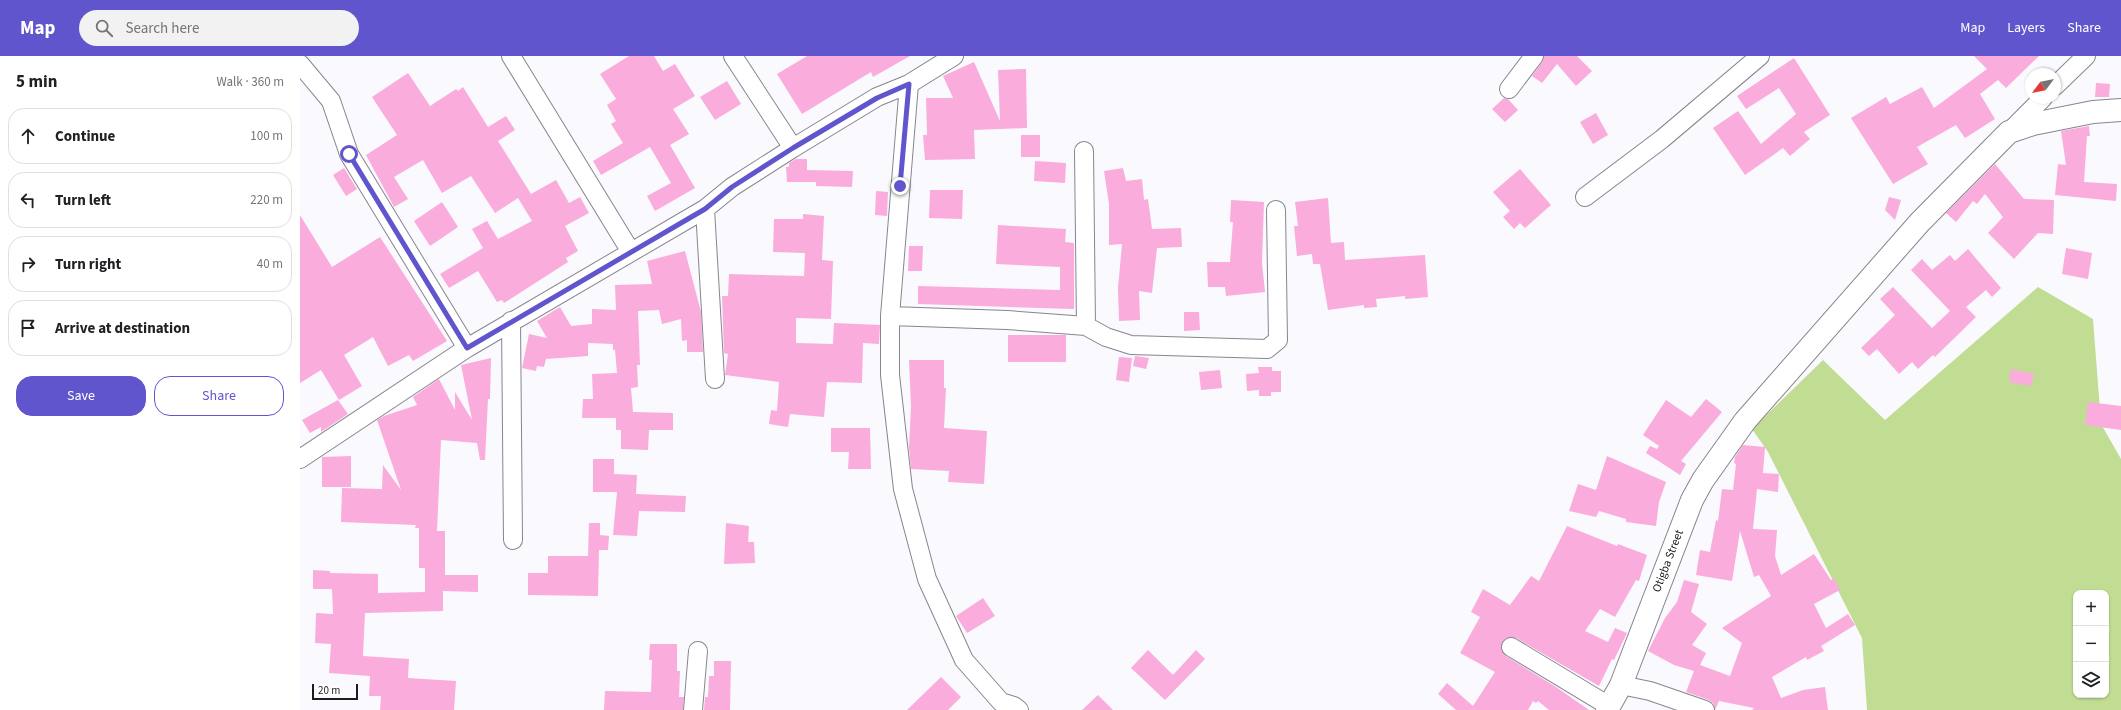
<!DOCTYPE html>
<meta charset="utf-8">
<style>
:root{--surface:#fff;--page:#f2f2f2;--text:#202124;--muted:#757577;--line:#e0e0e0;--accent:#6055cd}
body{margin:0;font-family:"Source Sans 3",sans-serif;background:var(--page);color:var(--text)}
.controls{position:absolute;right:12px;bottom:12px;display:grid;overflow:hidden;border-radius:8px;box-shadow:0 1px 3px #0004}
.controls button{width:36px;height:36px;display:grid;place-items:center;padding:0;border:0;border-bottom:1px solid var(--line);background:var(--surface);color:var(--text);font:20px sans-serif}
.compass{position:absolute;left:1725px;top:12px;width:36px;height:36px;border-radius:50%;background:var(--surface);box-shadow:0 1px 3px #0004;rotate:238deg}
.scale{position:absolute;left:12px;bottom:10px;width:46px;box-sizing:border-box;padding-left:4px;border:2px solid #1c1c1f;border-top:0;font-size:11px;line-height:14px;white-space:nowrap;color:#1c1c1f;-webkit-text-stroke:3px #fff;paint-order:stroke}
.stop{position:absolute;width:12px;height:12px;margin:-9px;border:3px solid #6055cd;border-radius:50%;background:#fff}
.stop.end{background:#6055cd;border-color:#fff;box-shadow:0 1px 4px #0008}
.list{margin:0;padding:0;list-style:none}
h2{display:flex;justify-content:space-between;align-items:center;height:52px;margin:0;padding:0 16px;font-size:17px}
h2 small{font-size:13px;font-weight:400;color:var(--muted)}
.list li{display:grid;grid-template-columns:26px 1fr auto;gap:12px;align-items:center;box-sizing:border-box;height:56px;margin:0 8px 8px;padding:0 8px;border:1px solid var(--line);border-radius:16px}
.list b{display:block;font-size:15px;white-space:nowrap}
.list em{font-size:13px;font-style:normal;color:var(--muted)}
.actions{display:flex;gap:8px;padding:12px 16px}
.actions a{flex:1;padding:9px 0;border:1px solid var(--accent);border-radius:16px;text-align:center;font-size:14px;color:var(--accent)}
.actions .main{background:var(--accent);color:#fff}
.icon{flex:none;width:22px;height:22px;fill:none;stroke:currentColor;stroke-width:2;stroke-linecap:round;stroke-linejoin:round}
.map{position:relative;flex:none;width:1821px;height:654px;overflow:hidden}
header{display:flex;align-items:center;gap:24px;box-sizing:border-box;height:56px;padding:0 20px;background:var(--accent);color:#fff}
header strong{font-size:19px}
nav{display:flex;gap:22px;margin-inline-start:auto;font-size:14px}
.search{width:280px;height:36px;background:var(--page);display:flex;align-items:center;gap:10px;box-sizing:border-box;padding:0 14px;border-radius:22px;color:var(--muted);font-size:15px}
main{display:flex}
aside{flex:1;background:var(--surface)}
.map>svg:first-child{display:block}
</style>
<header>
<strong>Map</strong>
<div class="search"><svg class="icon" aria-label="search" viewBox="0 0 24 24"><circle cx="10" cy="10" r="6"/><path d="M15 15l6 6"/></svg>Search here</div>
<nav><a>Map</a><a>Layers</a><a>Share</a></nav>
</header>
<main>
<aside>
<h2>5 min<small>Walk · 360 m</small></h2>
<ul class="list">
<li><svg class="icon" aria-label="ahead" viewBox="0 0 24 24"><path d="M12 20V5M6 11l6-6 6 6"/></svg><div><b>Continue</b></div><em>100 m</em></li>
<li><svg class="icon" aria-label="left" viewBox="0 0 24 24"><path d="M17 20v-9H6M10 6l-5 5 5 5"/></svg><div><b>Turn left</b></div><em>220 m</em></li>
<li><svg class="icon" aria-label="right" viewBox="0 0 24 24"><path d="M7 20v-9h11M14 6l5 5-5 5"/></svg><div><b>Turn right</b></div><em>40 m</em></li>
<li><svg class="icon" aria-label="arrive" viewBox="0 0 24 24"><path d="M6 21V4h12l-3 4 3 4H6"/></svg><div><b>Arrive at destination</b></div></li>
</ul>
<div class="actions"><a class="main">Save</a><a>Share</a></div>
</aside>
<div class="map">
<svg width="1821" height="654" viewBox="0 0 1821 654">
<rect width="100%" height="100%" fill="#faf9fe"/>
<path fill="#c1dd93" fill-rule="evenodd" d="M1738 231 1793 263 1801 368 1821 403V654H1567L1562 582 1468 396 1452 373 1523 304 1585 364ZM1776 537H1806V639H1776Z"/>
<path fill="#faacdc" d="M329 0H354L363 15 375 8 395 40 373 53 389 78 370 89 395 132 355 155 347 140 371 127 350 91 301 119 293 105 323 87 311 68 316 65 307 49 316 43 300 18Z
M507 0H610L573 21 571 16 502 58 477 18Z
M1244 0H1277L1292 15 1276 30 1257 8 1242 27 1232 20 1242 6Z
M1674 0H1739L1706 32 1698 24 1680 38 1695 63 1665 82 1656 69 1617 91 1628 108 1593 128 1551 62 1586 41 1590 48 1622 31 1634 52 1687 13Z
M1494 2 1530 59 1504 76 1510 83 1490 100 1483 92 1445 119 1413 72 1438 55 1461 88 1496 58 1479 32 1446 53 1437 40Z
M674 6 700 65 698 14 726 13 727 72 674 74 675 103 625 104 623 79H627L626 42H653L643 20Z
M108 17 130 50 156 33 158 35 163 31 188 71 206 60 215 74 198 85 231 138 256 124 269 147 280 141 289 157 265 170 278 195 266 202 268 206 204 247 202 244 197 246 178 215 149 232 140 218 183 192 172 173 187 165 198 183 232 165 218 142 195 157 171 120 142 137 123 104 94 121 108 143 94 151 66 99 97 79 72 41Z
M427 25 441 48 415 64 400 41Z
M1796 27 1810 28 1809 41H1795Z
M1204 42 1208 43 1218 54 1205 66 1192 53Z
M1296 57 1308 79 1293 88 1280 66Z
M1789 70 1790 80H1787L1784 126 1817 128 1816 145 1755 139 1758 108 1766 109 1761 75Z
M721 79H740V101H721Z
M496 103H507V114L553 115 552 131 516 130V126H487L486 111H489V107Z
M735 105 766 107 765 127 734 125Z
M1695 108 1724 143 1754 144 1753 178 1738 177 1714 203 1688 177 1703 161 1685 138 1677 148 1673 145 1656 166 1646 157Z
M44 112 57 133 46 140 33 119Z
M823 112 826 125 842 123 844 144 848 143 852 173 881 172 882 191 857 192 852 237 839 235 840 264 819 265 818 232 822 188 809 189V148L804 115Z
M1220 113 1251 149 1225 172 1220 167 1214 173 1203 161 1210 155 1193 136Z
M630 134H663L662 163 629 162Z
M576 135 588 136 587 160 575 159Z
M1589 141 1601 144 1595 164 1585 154Z
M1028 142 1031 187 1044 186 1045 204 1125 199 1128 241 1105 243V240L1076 243 1077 251 1064 252V249L1028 254 1020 208H1013L1012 198 997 200 994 170H998L995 146Z
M931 144 964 146 962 207 965 236 926 240 925 231H908L907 206H930L933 166H930Z
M142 146 158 171 130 190 114 165Z
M503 158 524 160 522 204 533 205 531 263 496 262V287L533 288 534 267 580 269 579 288 563 287 562 327 527 326 524 361 490 358 488 371 469 368 471 354 477 355 479 326 425 319 428 298 424 297 422 240H428L429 218 504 220 505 197 473 196 474 163H503Z
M0 159 32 211 80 181 147 285 113 305 109 299 88 310 73 281 44 299 62 330 39 344 21 314 0 327Z
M698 169 766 173 765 186 774 187V253L618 248V230L760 234V211L696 208Z
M609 190H623L622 215H608Z
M1766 192 1792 197 1788 223 1762 218Z
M1668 193 1701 232 1692 241 1686 234 1666 251 1676 261 1635 301 1633 299 1618 313 1612 306 1599 318 1577 293 1569 300 1561 292 1595 259 1580 243 1593 231 1632 272 1650 255 1611 214 1622 203 1632 214 1650 199 1655 205Z
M385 195 401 256 403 296H387V284L382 285 381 263 362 268 359 254 338 255 340 309H337L338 331 331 332 333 356 373 357V374H349L348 394 321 393V374H316V362H282L283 343H293L292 318 317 317 315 294H313V288L288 287V300L246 303 244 311 237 310 236 315 222 312 229 278 247 282 237 265 260 251 271 270 292 268V253L316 254 315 229 352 228 347 205Z
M884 256H899L900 274 884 275Z
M708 279H766V306H708Z
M835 300 849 302 846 313 833 310Z
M819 301 832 302 829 326 816 324Z
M191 302 190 343H188L185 404H180L177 387 141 384 137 475H145V519H178V536L143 535V555L65 557 63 600 109 603 108 622 156 625 154 654H80L81 640H69L70 620 29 617 31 588 15 587 16 557 33 558 32 533H13V514L30 515V517L78 518V537L125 536V512H119V472H115L116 469 41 466 42 432 82 433 83 409 101 434 77 364 84 360 117 349 113 341 139 323 155 354V336L172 364 161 309Z
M609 304H644V332H646L644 372 687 375 684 428 648 426 649 415 611 413 609 391 611 350Z
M958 311H972V315H981V336H971V340H959V334L947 335 946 318 959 317Z
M1711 313 1734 318 1731 330 1709 326Z
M920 314 922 332 901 334 899 316Z
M1406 343 1422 356 1381 405 1386 408 1380 419 1346 397 1350 390 1357 393 1359 390 1343 379 1366 344 1391 361Z
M38 344 48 358 21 376V371L10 377 2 364Z
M1788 346 1821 350V374L1785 369Z
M531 372H570L571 413H548L549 396H531Z
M1443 389 1465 391 1463 417 1479 418 1478 436 1457 433 1453 473 1477 474 1475 500 1481 519 1514 498 1531 524 1534 522 1540 534 1514 548 1526 572 1548 558 1555 569 1521 590 1524 595 1507 604 1506 601 1472 621 1481 642 1503 634 1525 631 1528 654H1452L1454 652 1419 645 1415 654 1413 647 1409 644 1386 636 1394 615 1374 609 1348 595 1365 562 1377 546 1384 524 1399 528 1391 556 1407 568 1392 589 1406 597 1400 609 1430 620 1442 587 1422 572 1471 540 1459 519 1454 521 1440 475 1432 525 1396 519 1400 494 1410 496 1416 464 1418 465 1422 433 1433 434 1436 408 1434 407 1435 401Z
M51 400V431H22V401Z
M1307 400 1366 426 1359 446 1356 470 1326 466V463L1299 455 1296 461 1269 455 1278 428 1296 434Z
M293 403H314V418L337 419 336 438 386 440 385 456 339 455 337 480 313 479 317 436H293Z
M289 467H300V479L309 480 308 494H299L298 540 228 539V517H248V500H288Z
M426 467 449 470 448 486H454L455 507 424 508Z
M1267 470 1317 490 1318 488 1347 499 1339 525 1336 524 1315 561 1300 553 1285 575 1308 586 1315 572 1327 577 1314 604 1312 603 1299 630 1216 582H1206L1201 591 1206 600 1256 631 1289 654H1249L1238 645 1236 647 1233 645 1228 654H1156L1138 638 1147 627 1173 650 1195 616 1160 597 1180 561 1171 556 1183 533 1210 549 1231 520 1239 525Z
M683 542 695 560 667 577 656 560Z
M350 588H377V615H380L379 641H384L383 654H304L305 635 351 636 352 604H349Z
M848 594 873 619 896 594 905 603 865 644 831 612Z
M414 605H431L430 654H404L405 641H408L409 620H414Z
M641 621 661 641 648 654H607Z
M798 639 813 654H782Z"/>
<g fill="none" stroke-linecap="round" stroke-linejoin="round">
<defs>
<path id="minor" d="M211 0 331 196
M433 0 493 92
M0 8 31 45 49 98 167 292
M609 28 590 260V319L603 433 627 523 664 604 701 646 714 650 719 654
M1755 30 1786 0
M1209 33 1234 0
M1710 75 1743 42
M784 95 786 270
M1285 141 1362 83 1460 0
M405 153 415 323
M590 260 707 264 786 270 806 281 831 289 967 293 978 284 976 154
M211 265 213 484
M0 403 167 292 405 153 432 131 493 92 577 41 609 28 654 0
M1211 591 1309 650
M1321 629 1350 635 1405 654
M393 654 398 595"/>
<path id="tertiary" d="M1307 654 1321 629 1392 444 1403 424 1445 365 1620 166 1709 76 1733 68 1793 56 1821 54"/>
</defs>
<use href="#minor" stroke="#87858d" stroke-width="20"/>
<use href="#tertiary" stroke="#87858d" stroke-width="24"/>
<use href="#minor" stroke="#fff" stroke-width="18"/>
<use href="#tertiary" stroke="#fff" stroke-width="22"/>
</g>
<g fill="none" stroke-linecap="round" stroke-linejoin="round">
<path stroke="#6055cd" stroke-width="5" d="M49 98 167 292 405 153 432 131 493 92 577 42 609 28 600 130"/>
</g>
<g text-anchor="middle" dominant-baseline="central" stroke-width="4" stroke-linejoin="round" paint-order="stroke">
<g font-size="12" fill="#1c1c1f" stroke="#fff">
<text transform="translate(1368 505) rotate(-69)">Otigba Street</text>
</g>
</g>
</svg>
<div class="controls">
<button>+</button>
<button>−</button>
<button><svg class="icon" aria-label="layers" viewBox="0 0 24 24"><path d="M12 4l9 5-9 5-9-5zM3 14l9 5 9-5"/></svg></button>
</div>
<svg class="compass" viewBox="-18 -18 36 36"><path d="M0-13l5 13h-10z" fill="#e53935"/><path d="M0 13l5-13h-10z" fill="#757577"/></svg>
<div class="scale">20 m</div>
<div class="stop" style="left:49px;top:98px"></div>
<div class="stop end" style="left:600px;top:130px"></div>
</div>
</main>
